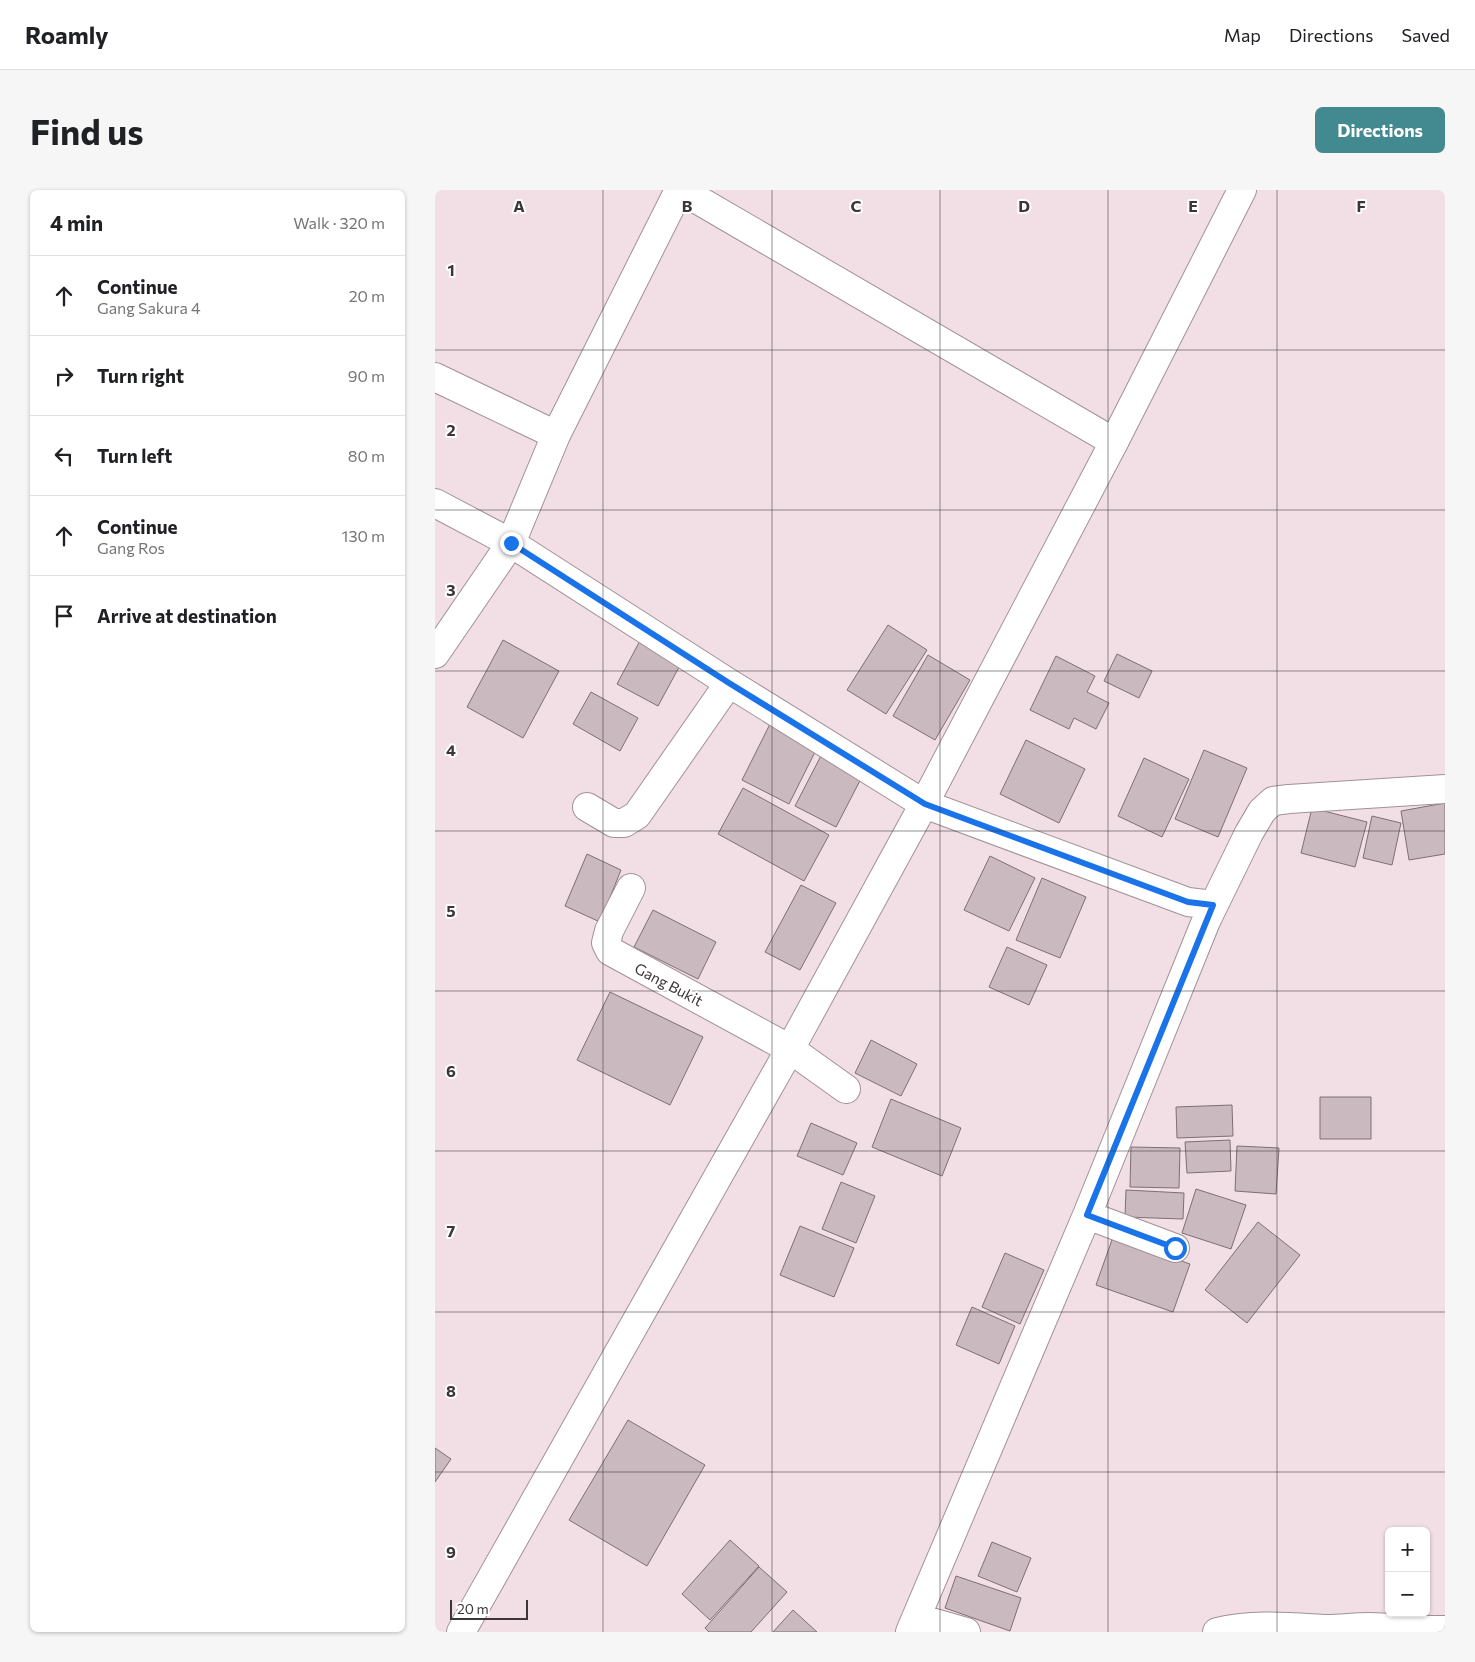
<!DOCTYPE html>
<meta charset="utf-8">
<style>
:root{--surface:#fff;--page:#f6f6f6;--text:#202124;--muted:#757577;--line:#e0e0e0;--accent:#428a90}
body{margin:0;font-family:Commissioner,sans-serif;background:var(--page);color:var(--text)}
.controls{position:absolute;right:15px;bottom:15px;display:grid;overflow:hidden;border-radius:8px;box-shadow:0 1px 4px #0004}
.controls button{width:45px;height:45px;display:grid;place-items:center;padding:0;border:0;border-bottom:1px solid var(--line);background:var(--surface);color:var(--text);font:25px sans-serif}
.scale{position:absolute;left:15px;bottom:12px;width:78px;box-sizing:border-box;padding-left:5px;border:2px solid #3d3639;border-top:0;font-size:14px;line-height:18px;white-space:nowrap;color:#3d3639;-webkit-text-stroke:4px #fff;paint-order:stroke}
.stop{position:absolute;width:15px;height:15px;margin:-11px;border:4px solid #1a73e8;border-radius:50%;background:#fff}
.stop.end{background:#1a73e8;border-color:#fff;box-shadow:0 1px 5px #0008}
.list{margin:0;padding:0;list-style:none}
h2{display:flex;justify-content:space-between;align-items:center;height:65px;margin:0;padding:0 20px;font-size:21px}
h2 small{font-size:16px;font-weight:400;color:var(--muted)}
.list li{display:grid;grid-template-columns:32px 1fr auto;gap:15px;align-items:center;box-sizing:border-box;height:80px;padding:0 20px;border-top:1px solid var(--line)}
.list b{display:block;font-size:19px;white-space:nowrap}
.list p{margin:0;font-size:16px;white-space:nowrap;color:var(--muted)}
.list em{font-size:16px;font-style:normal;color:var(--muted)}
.icon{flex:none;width:28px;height:28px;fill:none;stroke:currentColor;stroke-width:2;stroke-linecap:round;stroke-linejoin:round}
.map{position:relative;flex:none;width:1010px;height:1442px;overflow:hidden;border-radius:8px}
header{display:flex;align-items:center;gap:30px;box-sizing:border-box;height:70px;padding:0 25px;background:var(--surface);border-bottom:1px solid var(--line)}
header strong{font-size:24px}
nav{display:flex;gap:28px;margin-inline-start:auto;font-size:18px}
.intro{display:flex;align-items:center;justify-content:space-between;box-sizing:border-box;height:120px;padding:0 30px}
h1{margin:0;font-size:35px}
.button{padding:12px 22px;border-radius:8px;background:var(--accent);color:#fff;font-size:18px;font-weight:700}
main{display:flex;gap:30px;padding:0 30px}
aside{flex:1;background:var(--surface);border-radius:8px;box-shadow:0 1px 4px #0004}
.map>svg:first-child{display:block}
</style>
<header>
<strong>Roamly</strong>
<nav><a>Map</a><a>Directions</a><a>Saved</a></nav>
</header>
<div class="intro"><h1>Find us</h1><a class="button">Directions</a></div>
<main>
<aside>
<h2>4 min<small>Walk · 320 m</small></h2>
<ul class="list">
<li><svg class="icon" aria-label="ahead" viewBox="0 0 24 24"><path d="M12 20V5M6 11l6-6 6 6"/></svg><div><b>Continue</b><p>Gang Sakura 4</p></div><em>20 m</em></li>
<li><svg class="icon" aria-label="right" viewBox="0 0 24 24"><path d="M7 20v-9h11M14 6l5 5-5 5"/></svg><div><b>Turn right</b></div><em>90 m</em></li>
<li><svg class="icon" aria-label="left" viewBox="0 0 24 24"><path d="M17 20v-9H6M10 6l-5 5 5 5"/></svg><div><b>Turn left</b></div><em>80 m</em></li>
<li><svg class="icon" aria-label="ahead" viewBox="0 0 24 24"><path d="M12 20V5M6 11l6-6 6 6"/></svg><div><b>Continue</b><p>Gang Ros</p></div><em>130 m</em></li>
<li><svg class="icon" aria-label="arrive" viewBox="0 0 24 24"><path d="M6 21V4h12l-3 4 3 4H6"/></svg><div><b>Arrive at destination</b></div></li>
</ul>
</aside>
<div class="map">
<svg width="1010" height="1442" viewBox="0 0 1010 1442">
<rect width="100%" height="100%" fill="#f1dfe5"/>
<path fill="#cbb9c0" stroke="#7f6e74" d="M453 435 492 460 451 524 412 500Z
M208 445 249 468 223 516 182 494Z
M68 450 124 481 88 548 32 517Z
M682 464 717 481 704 508 669 491Z
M493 465 535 490 500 550 458 526Z
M621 466 660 486 652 502 674 513 661 539 639 528 634 539 595 520Z
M156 502 203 528 185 561 138 534Z
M335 534 382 558 354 614 307 590Z
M591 550 650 579 624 633 565 604Z
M390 558 431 579 401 637 360 616Z
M769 560 812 578 783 647 740 629Z
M709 568 754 589 727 647 683 626Z
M308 598 394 645 369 691 283 644Z
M1010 613V664L974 670 966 621Z
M877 618 932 632 920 677 866 663Z
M937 626 966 633 957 675 928 668Z
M152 664 186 680 165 732 130 716Z
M555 666 600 688 574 741 529 720Z
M607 688 651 707 625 768 581 750Z
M366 695 401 713 365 780 330 762Z
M218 720 281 752 263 789 199 757Z
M572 757 612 775 594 815 554 797Z
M175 802 268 847 235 915 142 870Z
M436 850 482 874 466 906 420 883Z
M885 907H936V949H885Z
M456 909 526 938 507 986 437 957Z
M797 915 798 946 742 948 741 917Z
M376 933 422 953 408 985 362 966Z
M795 950 796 981 752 983 750 952Z
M802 956 844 958 841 1004 800 1001Z
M696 957 745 958 744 998 695 997Z
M406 992 440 1006 421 1053 387 1039Z
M761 999 811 1015 796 1059 747 1043Z
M691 1000 749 1003 748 1029 690 1027Z
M823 1032 865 1065 812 1133 770 1100Z
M365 1036 419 1058 399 1107 345 1085Z
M678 1047 755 1074 738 1122 661 1095Z
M570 1063 609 1080 585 1134 547 1117Z
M537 1117 580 1136 564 1174 521 1155Z
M193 1230 270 1275 212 1376 134 1330Z
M0 1258 16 1269 0 1292Z
M295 1350 324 1376 275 1430 247 1404Z
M557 1352 596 1368 582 1402 543 1386Z
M324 1377 352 1402 316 1442H274L270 1438Z
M521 1386 586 1408 575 1441 510 1418Z
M358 1420 382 1442H338Z"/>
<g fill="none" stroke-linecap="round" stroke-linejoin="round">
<defs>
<path id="minor" d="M246 0 679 252
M0 187 121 245
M0 313 76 353 294 493 489 614 753 712 778 715
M0 464 76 353 121 245 244 0
M152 617 179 633H189L202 625 294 493
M196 698 174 741 171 753 175 761 355 859 411 899
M652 1025 740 1058
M482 1428 531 1442
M475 1442 652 1025 771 731 814 643 827 621 838 611 854 609 1010 599
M782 1442C818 1433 855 1437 892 1439 906 1439 920 1437 934 1437 959 1437 984 1441 1010 1440"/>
<path id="tertiary" d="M26 1442 355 859 489 614 679 252 807 0"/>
</defs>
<use href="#minor" stroke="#a29198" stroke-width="30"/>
<use href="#tertiary" stroke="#a29198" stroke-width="30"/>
<use href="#minor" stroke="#fff" stroke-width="28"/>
<use href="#tertiary" stroke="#fff" stroke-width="28"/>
</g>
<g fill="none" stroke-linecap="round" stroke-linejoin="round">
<path stroke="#1a73e8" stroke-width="6" d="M76 353 294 493 490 614 753 712 778 715 652 1025 740 1058"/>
</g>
<path fill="none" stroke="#3d3639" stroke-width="1" stroke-opacity="0.55" d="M168 0V1442M337 0V1442M505 0V1442M673 0V1442M842 0V1442M0 160H1010M0 320H1010M0 481H1010M0 641H1010M0 801H1010M0 961H1010M0 1122H1010M0 1282H1010"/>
<g text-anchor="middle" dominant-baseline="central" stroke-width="4" stroke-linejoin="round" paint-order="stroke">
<g font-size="15" fill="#3d3639" stroke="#fff">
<text transform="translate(234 794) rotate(28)">Gang Bukit</text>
</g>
</g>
<g font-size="16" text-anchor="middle" font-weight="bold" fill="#3d3639" stroke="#fff" stroke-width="4" stroke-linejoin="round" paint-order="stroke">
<text x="84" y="22">A</text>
<text x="252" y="22">B</text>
<text x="421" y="22">C</text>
<text x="589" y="22">D</text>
<text x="758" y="22">E</text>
<text x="926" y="22">F</text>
<text x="16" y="86">1</text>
<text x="16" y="246">2</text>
<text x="16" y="406">3</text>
<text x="16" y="566">4</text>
<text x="16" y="727">5</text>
<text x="16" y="887">6</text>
<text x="16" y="1047">7</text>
<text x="16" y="1207">8</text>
<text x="16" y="1368">9</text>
</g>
</svg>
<div class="controls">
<button>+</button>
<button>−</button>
</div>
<div class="scale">20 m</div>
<div class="stop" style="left:740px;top:1058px"></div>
<div class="stop end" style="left:76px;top:353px"></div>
</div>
</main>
